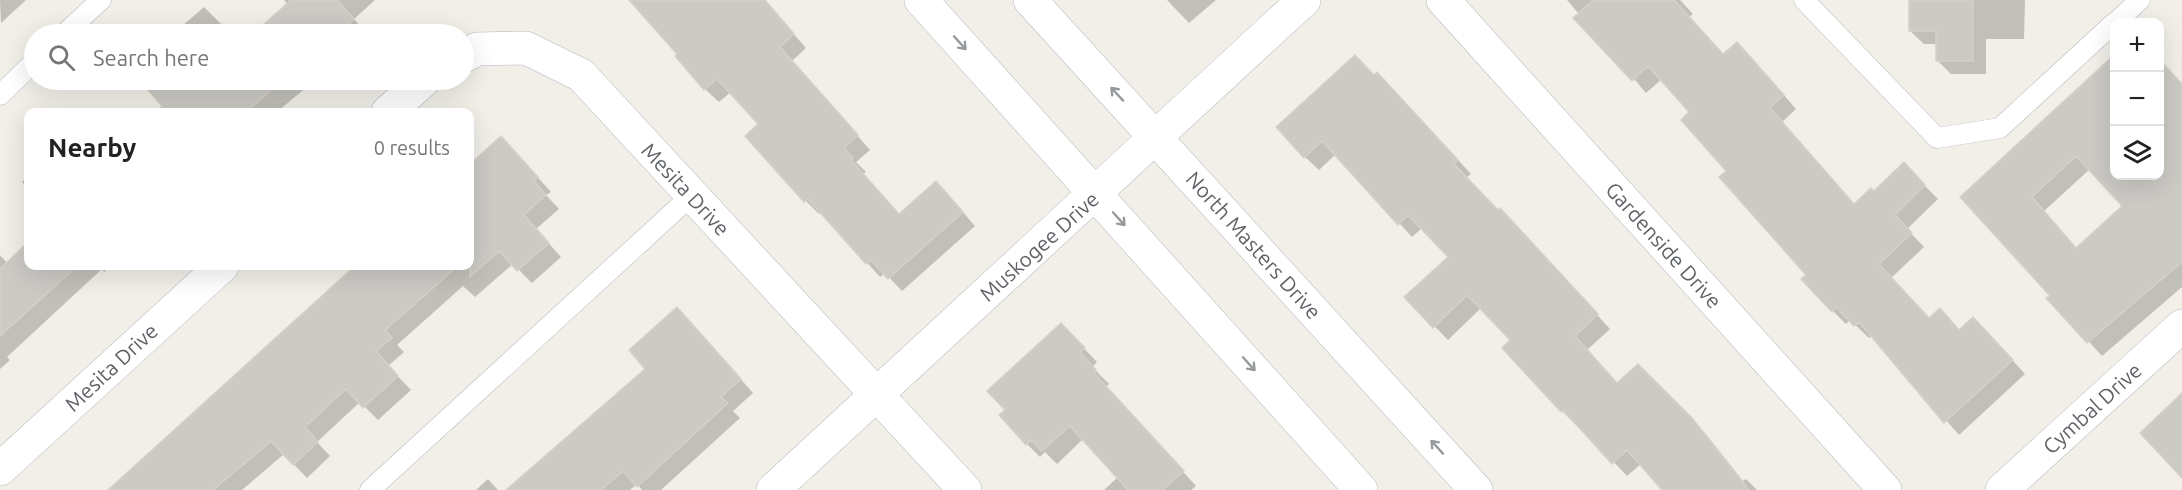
<!DOCTYPE html>
<meta charset="utf-8">
<style>
:root{--surface:#fff;--page:#f6f6f6;--text:#222;--muted:#767676;--line:#e0e0e0}
body{margin:0;font-family:Ubuntu,sans-serif;background:var(--page);color:var(--text)}
.controls{position:absolute;right:18px;top:18px;display:grid;overflow:hidden;border-radius:12px;box-shadow:0 6px 24px #0002}
.controls button{width:54px;height:54px;display:grid;place-items:center;padding:0;border:0;border-bottom:2px solid var(--line);background:var(--surface);color:var(--text);font:30px sans-serif}
.list{margin:0;padding:0;list-style:none}
h2{display:flex;justify-content:space-between;align-items:center;height:78px;margin:0;padding:0 24px;font-size:26px}
h2 small{font-size:20px;font-weight:400;color:var(--muted)}
.icon{flex:none;width:33px;height:33px;fill:none;stroke:currentColor;stroke-width:2;stroke-linecap:round;stroke-linejoin:round}
.map{position:relative;flex:none;width:2182px;height:490px;overflow:hidden}
.search{position:absolute;background:var(--surface);box-shadow:0 6px 24px #0002;left:24px;top:24px;width:450px;height:66px;display:flex;align-items:center;gap:15px;box-sizing:border-box;padding:0 21px;border-radius:33px;color:var(--muted);font-size:22px}
.panel{position:absolute;background:var(--surface);box-shadow:0 6px 24px #0002;left:24px;top:108px;width:450px;height:162px;border-radius:12px}
.map>svg:first-child{display:block}
</style>
<div class="map">
<svg width="2182" height="490" viewBox="0 0 2182 490">
<rect width="100%" height="100%" fill="#f1efe8"/>
<path fill="#0003" fill-rule="evenodd" d="M0 0H26L1 23Z
M284 0H375L354 19 367 34H255L288 5Z
M650 0H764L806 48 792 61 870 150 856 162 866 172 863 174 899 215 949 196 975 226 902 291 885 273 880 277 821 212 819 214 806 201 760 124 731 92 719 102 705 89 680 54Z
M1167 0H1216L1189 23Z
M1567 0H1680L1693 14 1689 17 1724 56 1751 57 1796 109 1782 122 1855 205 1874 193 1917 178 1938 199 1907 229 1924 247 1891 278 1930 320 1960 331 1987 332 2025 374 1959 435 1872 335 1869 338 1850 320 1846 324 1833 311 1728 171 1691 112 1662 79 1646 93Z
M1911 0H2025L2024 39H1986V74H1951L1937 60V44H1924L1910 31Z
M204 7 231 34H173Z
M2114 56V176H2160V60L2182 85V287L2102 356 2049 298 2052 296 1962 197ZM2090 169 2124 206 2077 249 2044 211Z
M1374 77 1391 87 1471 174 1466 178 1498 212 1513 223 1610 329 1587 350 1618 384 1638 366 1705 433 1743 481 1746 479 1757 490H1664L1641 464 1627 476 1577 423 1575 424 1562 411 1512 340 1481 308 1448 340 1406 297 1450 257 1422 228 1412 237 1336 154 1319 170 1305 157Z
M162 80H315L277 112H155L163 105 150 90Z
M514 151 551 192 546 195 559 209 536 229 561 257 532 283 513 264 475 297 463 286 397 345 404 352 388 366 411 390 378 420 360 402 317 442 330 456 307 478 284 454 242 490H109L357 266H470V165Z
M28 176V190L22 182Z
M28 244V266H111L104 272 102 269 7 357 10 360 0 369V255L8 264Z
M690 322 753 393 733 411 740 418 661 490H642L637 484 630 490H508L647 369Z
M1075 339 1097 362 1092 367 1109 384 1106 387 1196 486 1191 490H1104L1118 477 1083 439 1057 464 1045 452 1040 457 1027 444Z
M488 479 498 490H476Z"/>
<path fill="#cccac5" stroke="#d6d1c6" stroke-width="1.5" fill-rule="evenodd" d="M291 0H337L354 19 337 34H253Z
M629 0H765L794 34 780 47 858 135 844 148 853 158 851 160 899 214 936 181 963 212 888 279 871 260 866 264 808 199 804 202 745 136 758 124 717 79 704 90 675 56 677 54Z
M1593 0H1674L1723 54 1737 42 1784 95 1770 108 1854 204 1871 188 1874 191 1904 162 1925 185 1895 215 1912 233 1879 264 1929 318 1940 308 1959 330 1973 317 2013 360 1944 423 1859 322 1854 326 1836 307 1832 312 1801 279 1806 275 1719 177 1726 171 1681 120 1689 112 1648 66 1632 81 1573 18Z
M1909 0H1973V61H1936V31H1909Z
M222 24 231 34H210Z
M2115 54V176H2160V60L2182 84V262L2087 343 2046 298 2050 296 1960 197ZM2076 156 2122 206 2076 248 2032 197Z
M1355 55 1374 75 1377 72 1458 160 1454 164 1498 210 1500 208 1598 314 1575 336 1617 383 1638 364 1692 418 1749 490H1662L1627 450 1612 464 1563 410 1561 412 1502 348 1510 340 1467 295 1433 328 1404 297 1448 257 1408 215 1398 225 1322 141 1304 158 1276 127Z
M160 80H283L246 112H167L148 90Z
M501 136 538 177 534 181 546 195 524 215 549 243 517 271 499 251 470 277V164Z
M28 242V266H77L0 336V269Z
M355 266H458L385 330 392 338 376 351 398 376 363 408 346 389 305 427 318 442 293 465 271 441 213 490H108Z
M677 307 741 379 721 397 728 403 637 487 623 471 601 490H506L645 369 629 350Z
M1061 323 1085 348 1080 352 1096 370 1094 373 1184 471 1163 490H1128L1070 426 1042 451 1031 440 1026 445 999 415 1005 410 987 391Z
M2182 393V478L2140 433Z"/>
<g fill="none" stroke-linecap="round" stroke-linejoin="round">
<defs>
<path id="service" d="M1804 0 1937 138 2000 128 2114 23
M2116 22 2140 0
M64 34 101 0
M0 95 34 62
M370 490 692 195"/>
<path id="minor" d="M1443 0 1885 490
M464 56 477 49 526 48 581 75 965 490
M388 112 424 80
M0 469 222 266
M773 490 1304 0
M2002 490 2182 326"/>
<path id="secondary" d="M921 0 1361 490
M1030 0 1476 490"/>
</defs>
<use href="#service" stroke="#b5b8bc" stroke-width="21"/>
<use href="#minor" stroke="#b5b8bc" stroke-width="34"/>
<use href="#secondary" stroke="#b6babf" stroke-width="34"/>
<use href="#service" stroke="#fff" stroke-width="20"/>
<use href="#minor" stroke="#fff" stroke-width="33"/>
<use href="#secondary" stroke="#fff" stroke-width="33"/>
</g>
<defs><path id="oneway-shaft" d="M-6 0H5M1.5-3L5.5 0L1.5 3" fill="none" stroke-width="1.6" stroke-linecap="round" stroke-linejoin="round" transform="scale(1.5)"/></defs>
<g stroke="#979a9d">
<use href="#oneway-shaft" transform="translate(960 43) rotate(48)"/>
<use href="#oneway-shaft" transform="translate(1117 94) rotate(-133)"/>
<use href="#oneway-shaft" transform="translate(1119 219) rotate(48)"/>
<use href="#oneway-shaft" transform="translate(1249 364) rotate(48)"/>
<use href="#oneway-shaft" transform="translate(1437 447) rotate(-132)"/>
</g>
<g text-anchor="middle" dominant-baseline="central" stroke-width="6" stroke-linejoin="round" paint-order="stroke">
<g font-size="21" fill="#5f6368" stroke="#fff">
<text transform="translate(686 189) rotate(47)">Mesita Drive</text>
<text transform="translate(1254 245) rotate(48)">North Masters Drive</text>
<text transform="translate(1664 245) rotate(48)">Gardenside Drive</text>
<text transform="translate(1039 246) rotate(-42)">Muskogee Drive</text>
<text transform="translate(111 367) rotate(-43)">Mesita Drive</text>
<text transform="translate(2092 408) rotate(-42)">Cymbal Drive</text>
</g>
</g>
</svg>
<div class="controls">
<button>+</button>
<button>−</button>
<button><svg class="icon" aria-label="layers" viewBox="0 0 24 24"><path d="M12 4l9 5-9 5-9-5zM3 14l9 5 9-5"/></svg></button>
</div>
<div class="search"><svg class="icon" aria-label="search" viewBox="0 0 24 24"><circle cx="10" cy="10" r="6"/><path d="M15 15l6 6"/></svg>Search here</div>
<section class="panel">
<h2>Nearby<small>0 results</small></h2>
<ul class="list">
</ul>
</section>
</div>
